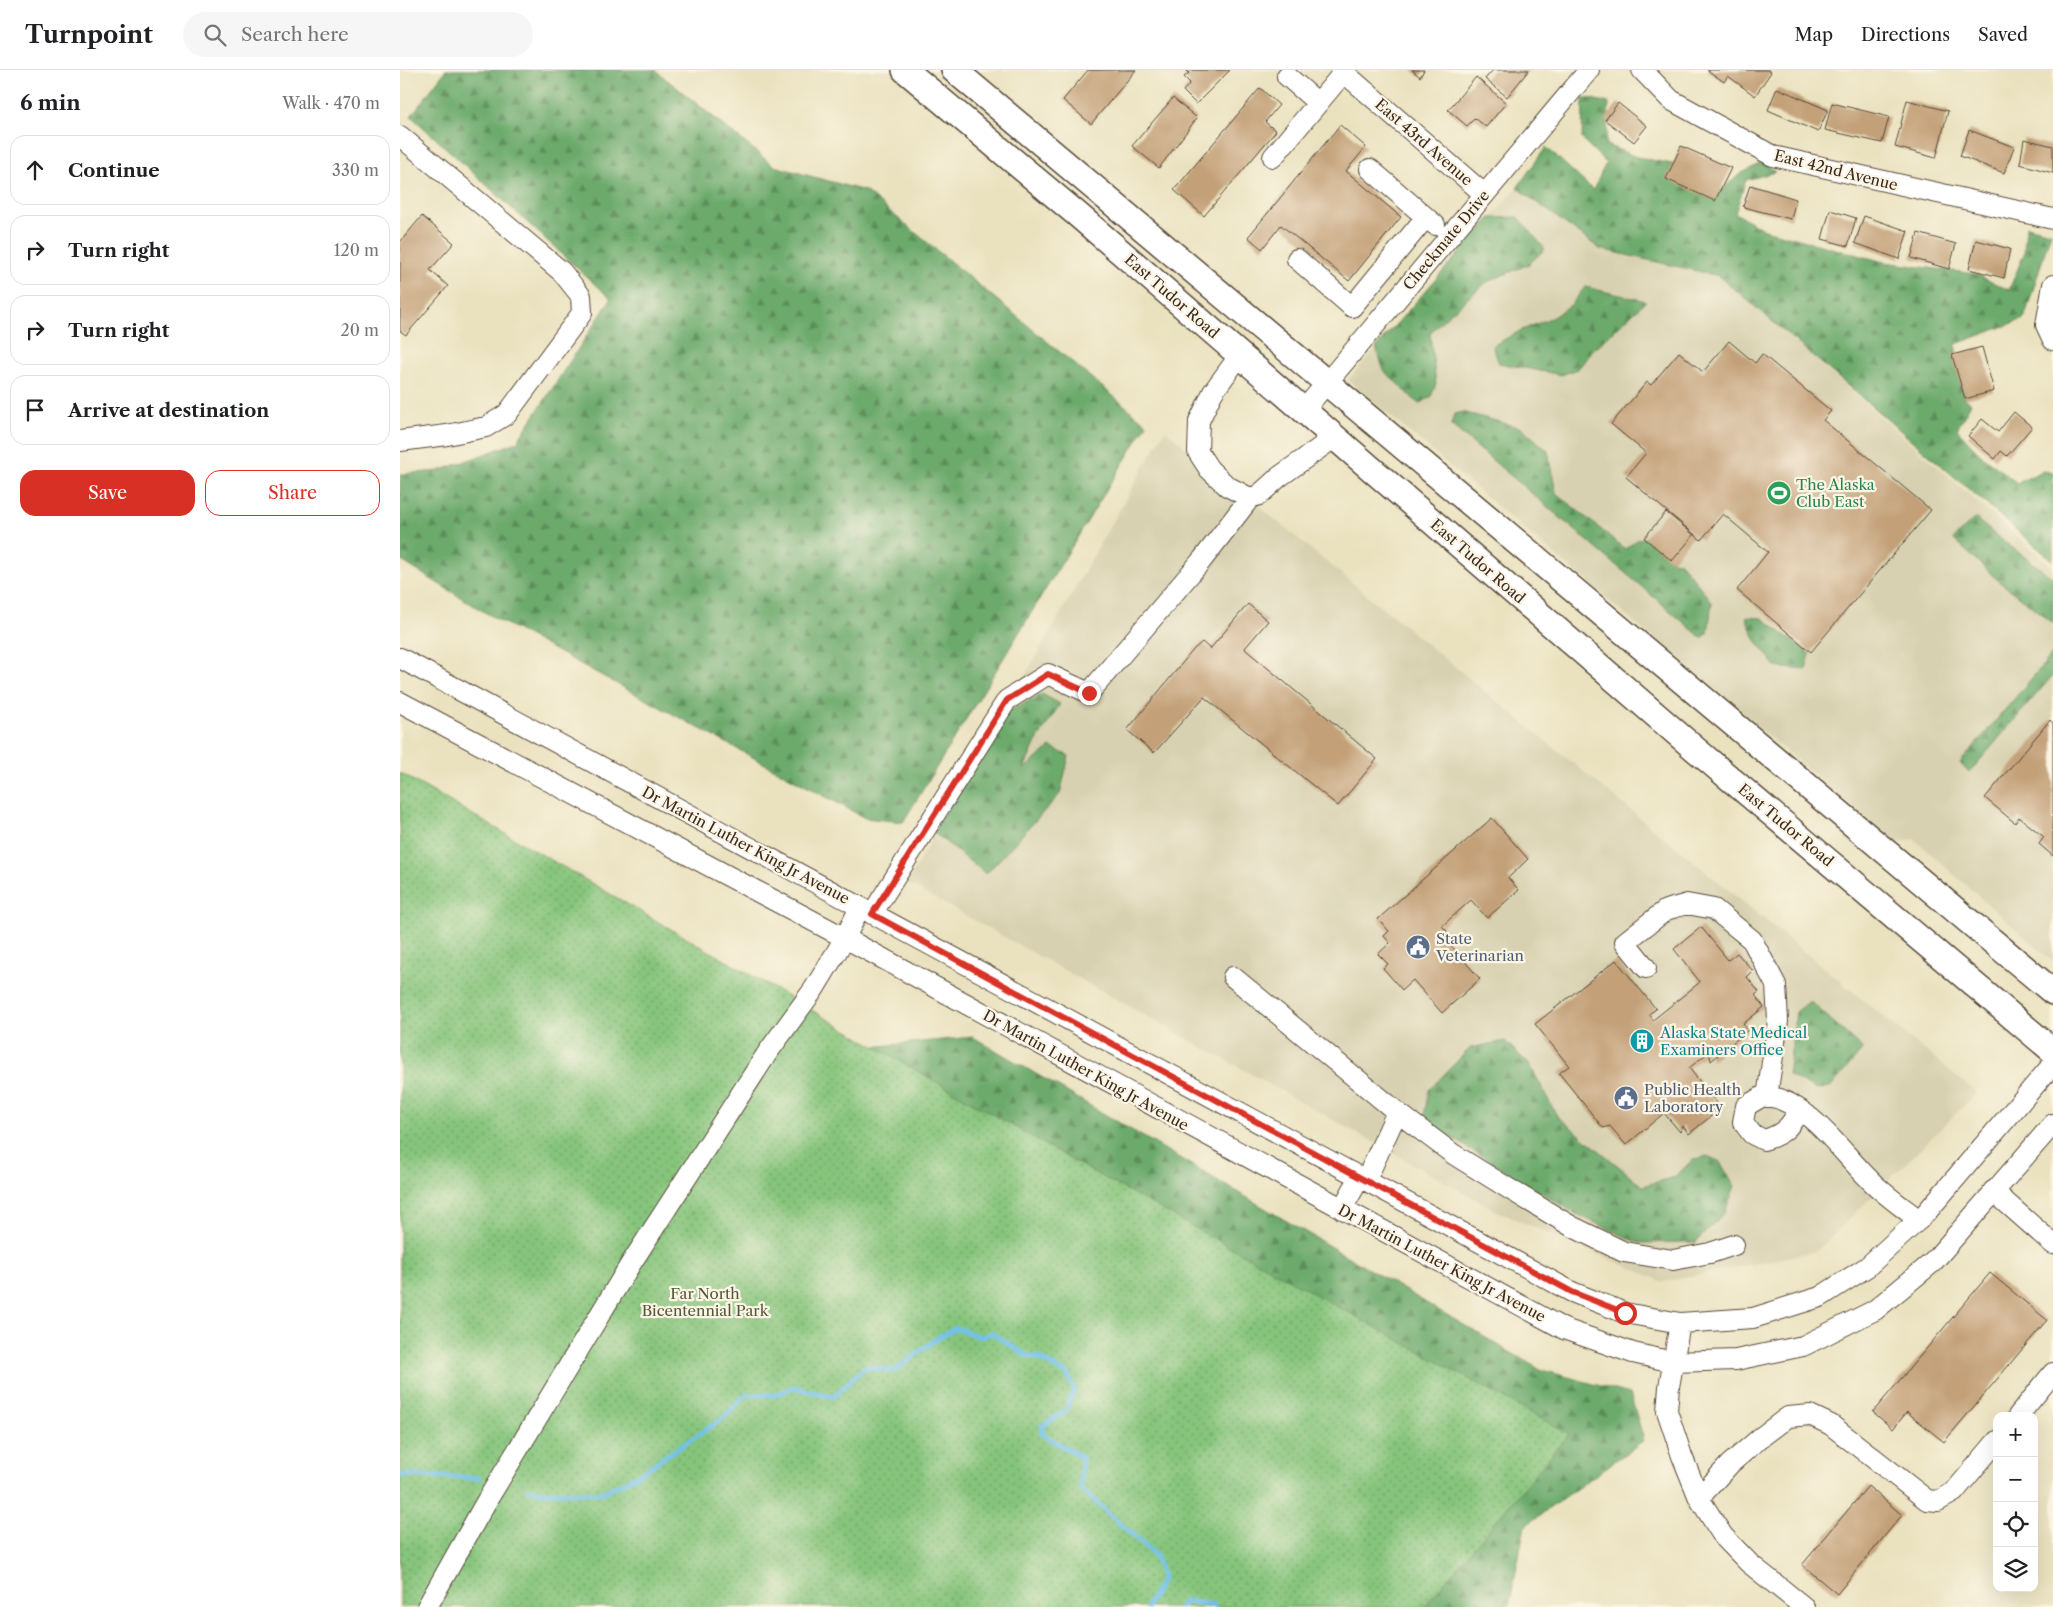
<!DOCTYPE html>
<meta charset="utf-8">
<style>
:root{--surface:#fff;--page:#f6f6f6;--text:#202124;--muted:#757577;--line:#e0e0e0;--accent:#d93025}
body{margin:0;font-family:"Libre Caslon Text",serif;background:var(--page);color:var(--text)}
.controls{position:absolute;right:15px;bottom:15px;display:grid;overflow:hidden;border-radius:10px;box-shadow:0 5px 20px #0002}
.controls button{width:45px;height:45px;display:grid;place-items:center;padding:0;border:0;border-bottom:1px solid var(--line);background:var(--surface);color:var(--text);font:25px sans-serif}
.stop{position:absolute;width:15px;height:15px;margin:-11px;border:4px solid #d93025;border-radius:50%;background:#fff}
.stop.end{background:#d93025;border-color:#fff;box-shadow:0 1px 5px #0008}
.list{margin:0;padding:0;list-style:none}
h2{display:flex;justify-content:space-between;align-items:center;height:65px;margin:0;padding:0 20px;font-size:21px}
h2 small{font-size:16px;font-weight:400;color:var(--muted)}
.list li{display:grid;grid-template-columns:32px 1fr auto;gap:15px;align-items:center;box-sizing:border-box;height:70px;margin:0 10px 10px;padding:0 10px;border:1px solid var(--line);border-radius:15px}
.list b{display:block;font-size:19px;white-space:nowrap}
.list em{font-size:16px;font-style:normal;color:var(--muted)}
.actions{display:flex;gap:10px;padding:15px 20px}
.actions a{flex:1;padding:11px 0;border:1px solid var(--accent);border-radius:15px;text-align:center;font-size:18px;color:var(--accent)}
.actions .main{background:var(--accent);color:#fff}
.icon{flex:none;width:28px;height:28px;fill:none;stroke:currentColor;stroke-width:2;stroke-linecap:round;stroke-linejoin:round}
.map{position:relative;flex:none;width:1653px;height:1537px;overflow:hidden}
header{display:flex;align-items:center;gap:30px;box-sizing:border-box;height:70px;padding:0 25px;background:var(--surface);border-bottom:1px solid var(--line)}
header strong{font-size:24px}
nav{display:flex;gap:28px;margin-inline-start:auto;font-size:18px}
.search{width:350px;height:45px;background:var(--page);display:flex;align-items:center;gap:12px;box-sizing:border-box;padding:0 18px;border-radius:28px;color:var(--muted);font-size:19px}
main{display:flex}
aside{flex:1;background:var(--surface)}
.map>svg:first-child{display:block}
</style>
<header>
<strong>Turnpoint</strong>
<div class="search"><svg class="icon" aria-label="search" viewBox="0 0 24 24"><circle cx="10" cy="10" r="6"/><path d="M15 15l6 6"/></svg>Search here</div>
<nav><a>Map</a><a>Directions</a><a>Saved</a></nav>
</header>
<main>
<aside>
<h2>6 min<small>Walk · 470 m</small></h2>
<ul class="list">
<li><svg class="icon" aria-label="ahead" viewBox="0 0 24 24"><path d="M12 20V5M6 11l6-6 6 6"/></svg><div><b>Continue</b></div><em>330 m</em></li>
<li><svg class="icon" aria-label="right" viewBox="0 0 24 24"><path d="M7 20v-9h11M14 6l5 5-5 5"/></svg><div><b>Turn right</b></div><em>120 m</em></li>
<li><svg class="icon" aria-label="right" viewBox="0 0 24 24"><path d="M7 20v-9h11M14 6l5 5-5 5"/></svg><div><b>Turn right</b></div><em>20 m</em></li>
<li><svg class="icon" aria-label="arrive" viewBox="0 0 24 24"><path d="M6 21V4h12l-3 4 3 4H6"/></svg><div><b>Arrive at destination</b></div></li>
</ul>
<div class="actions"><a class="main">Save</a><a>Share</a></div>
</aside>
<div class="map">
<svg width="1653" height="1537" viewBox="0 0 1653 1537">
<defs>
<pattern id="forest-firs" width="22" height="20" patternUnits="userSpaceOnUse" patternTransform="scale(1.25)"><rect width="22" height="20" fill="#6caa6c"/><path d="M5 1l3.5 6h-7zM16 11l3.5 6h-7z" fill="#5a8b58"/></pattern>
<pattern id="park-dots" width="8" height="8" patternUnits="userSpaceOnUse" patternTransform="scale(1.25)"><rect width="8" height="8" fill="#86c57c"/><path d="M2 2h.1M6 6h.1" fill="none" stroke="#6fa065" stroke-width="1.8" stroke-linecap="round"/></pattern>
</defs>
<rect width="100%" height="100%" fill="#fcf5e5"/>
<filter id="ink" filterUnits="userSpaceOnUse"><feTurbulence type="fractalNoise" baseFrequency=".02" numOctaves="2"/><feDisplacementMap in="SourceGraphic" scale="10" xChannelSelector="R" yChannelSelector="G"/><feConvolveMatrix kernelMatrix="1 2 1 2 8 2 1 2 1" color-interpolation-filters="sRGB"/></filter>
<filter id="wash" filterUnits="userSpaceOnUse"><feTurbulence type="fractalNoise" baseFrequency=".0096" numOctaves="4" result="noise"/><feDisplacementMap in="SourceGraphic" scale="20" xChannelSelector="R" yChannelSelector="G"/><feGaussianBlur stdDeviation="1.12" result="paint"/><feColorMatrix in="noise" values="0 0 0 0 0 0 0 0 0 0 0 0 0 0 0 0 0 1.4 0 .05"/><feComposite in="paint" operator="in"/></filter>
<g filter="url(#wash)">
<rect width="100%" height="100%" fill="#eae2bf"/>
<path fill="#d8d1b1" d="M1117 118 1200 179 1319 206 1653 498V892L1514 769 1495 773 948 310Z
M765 360 1577 1023 1417 1181 1263 1212 1101 1143 507 813Z"/>
<path fill="url(#forest-firs)" stroke="#546a45" d="M46 0H255L374 96 465 121 747 354 503 752 465 748 86 543 0 490V404L39 401 117 372 211 229 11 46Z
M1183 27 1209 33 1206 75 1237 87 1272 94 1318 123 1340 104 1363 92 1375 102 1346 110 1335 143 1365 160 1484 192 1575 204 1609 220 1624 184 1626 156 1651 162 1624 249 1556 274V284L1553 286 1565 329 1571 333 1557 359 1582 386 1617 413 1643 401 1653 403V491L1319 206 1200 179 1117 118 1146 77 1193 120 1206 93 1182 69Z
M1118 147 1145 179 1129 194 1087 212 1046 247 1030 263 1036 314 1031 327 1019 334 984 301 976 277 1090 148Z
M1185 217 1246 231 1192 281 1178 299 1161 305 1099 293 1092 276 1120 261 1153 247 1171 235Z
M1063 342 1122 358 1148 381 1156 423 1225 479 1238 469 1244 468 1272 491 1280 492 1312 532 1308 563 1302 568 1051 355 1054 344Z
M1575 448 1593 463 1653 508V553L1601 513 1553 469Z
M1346 547 1362 548 1410 584 1406 600 1376 597 1355 569Z
M1653 583V605L1569 703 1560 693Z
M642 624 660 634 636 672 624 699 650 677 669 686 660 724 586 804 533 762 605 643Z
M1410 931 1463 979 1432 1016 1417 1020 1388 1005 1396 942Z
M573 967 1139 1299 1230 1324 1244 1370 1125 1456 1109 1537H778L406 983Z
M1105 971 1130 995 1157 1046 1243 1116 1274 1107 1293 1090 1307 1086 1319 1091 1335 1116 1325 1142 1296 1172 1239 1173 1174 1143 1023 1050 1029 1020 1070 978Z"/>
<path fill="url(#park-dots)" stroke="#60784d" d="M0 703 679 1094 1169 1364 1024 1537H0Z"/>
<g fill="none" stroke-linecap="round" stroke-linejoin="round">
<path stroke="#72c1ec" stroke-width="5" d="M0 1405 79 1408
M127 1419 142 1422 202 1423 236 1406 325 1347 345 1325H376L393 1317 433 1327 465 1297 494 1301 539 1267 556 1258 580 1267 592 1263 627 1286 637 1287 668 1305 674 1321 665 1342 642 1356V1364L682 1388 680 1418 755 1485 763 1508 747 1537
M780 1537 786 1531 813 1535 814 1537"/>
</g>
<g id="blocks">
<path fill="#c3a078" d="M688 0H736L691 54 663 30Z
M786 0H830L796 34 783 21 790 13 784 7 789 3Z
M1012 0H1024L1020 7Z
M1093 0H1129L1107 27 1085 9Z
M1307 0H1368L1371 2 1355 26 1328 6 1324 12Z
M1076 7 1106 33 1086 57 1075 48 1067 56 1048 40Z
M860 18 879 35 865 52 876 61 804 146 774 120Z
M1377 18 1428 40 1418 62 1368 40Z
M773 28 797 48 759 98 732 76Z
M1507 30 1548 41 1536 88 1495 77Z
M1218 33 1247 56 1234 72 1205 50Z
M1432 33 1489 47 1482 73 1425 60Z
M940 55 966 77 946 101 1001 147 949 211 881 155 862 179 848 167Z
M1569 60 1614 77 1604 103 1560 86Z
M1624 69 1653 76V103L1620 94Z
M1281 76 1331 98 1315 131 1266 109Z
M1350 115 1396 129 1391 149 1343 137Z
M1430 140 1456 148 1448 176 1422 169Z
M22 146 54 173 30 200 48 216 6 265 0 261V172Z
M1464 146 1508 161 1499 189 1455 173Z
M1518 163 1556 174 1549 199 1511 188Z
M1576 170 1610 179 1604 208 1569 199Z
M1329 271 1355 293 1362 284 1431 341 1423 350 1531 440 1411 582 1337 520 1368 482 1323 444 1301 470 1226 407 1246 383 1211 354 1247 312 1251 315 1279 282 1303 302Z
M1582 277 1594 321 1565 329 1552 285Z
M1614 342 1632 357 1607 386 1601 381 1595 389 1568 366 1582 349 1598 362Z
M1266 442 1294 465 1272 491 1244 468Z
M848 534 868 551 845 578 846 580 977 689 938 736 804 627 754 683 727 660 794 579 802 572 810 579Z
M1650 650 1653 653V786L1639 774 1644 767 1619 747 1615 753 1585 728Z
M1092 748 1128 789 1108 808 1119 820 1087 848 1071 830 1042 856 1047 861 1042 865 1080 909 1042 943 1013 910 1002 920 983 898 988 894 978 884 990 873 984 866 989 861 978 849Z
M1301 857 1328 890 1337 883 1353 901 1347 907 1359 922 1355 925 1364 937 1343 954 1348 960 1311 991 1309 982 1289 998 1321 1038 1289 1064 1283 1056 1280 1062 1264 1043 1226 1075 1210 1056 1203 1058 1159 1003 1169 996 1135 954 1216 890 1256 939 1249 944 1253 950 1300 912 1274 879Z
M1590 1203 1647 1250 1544 1372 1507 1342 1493 1359 1473 1342Z
M1468 1416 1502 1445 1437 1524 1402 1495Z"/>
</g>
</g>
<g filter="url(#ink)">
<use href="#blocks" fill-opacity="0" stroke="#554636" stroke-width="1"/>
<g fill="none" stroke-linecap="round" stroke-linejoin="round">
<defs>
<path id="minor" d="M941 0 1084 124
M1242 0 1271 30 1373 86 1653 149
M887 6 918 33
M0 66 162 202 181 226 182 243 107 344 86 357 47 365 0 371
M873 87 944 2
M970 99 1035 155
M897 189 952 237 1026 147
M1653 215 1646 255 1653 270
M840 285 813 322 799 351 798 382 809 399 827 416 850 428 859 425 879 407 935 367
M904 340 1189 0
M0 588 1172 1222 1225 1243 1280 1253 1353 1248 1420 1227 1467 1197 1525 1144 1653 994
M0 632 445 868 1164 1259 1233 1283 1273 1292 1336 1290 1403 1276 1475 1240 1533 1192 1653 1054
M472 844 607 630 648 604 689 623 802 490 850 428
M1246 898 1225 872 1266 840 1287 834 1314 839 1352 870 1376 915 1378 951 1367 1027
M833 907 997 1042 966 1110
M1398 1040C1391 1058 1381 1065 1364 1070L1352 1064 1343 1052 1346 1036 1363 1026C1369 1027 1376 1027 1382 1030 1416 1044 1442 1082 1468 1108 1483 1124 1501 1136 1519 1150
M997 1042 1053 1084 1111 1120 1171 1156 1224 1182 1273 1190 1310 1183 1334 1175
M1593 1121 1653 1174
M942 1139 960 1107
M1280 1253 1269 1317 1267 1341 1282 1386 1299 1428 1323 1466 1349 1493 1404 1537
M1618 1346 1653 1303
M1299 1428 1330 1394 1360 1368 1388 1347 1410 1345 1431 1355 1527 1430 1538 1431 1554 1422 1597 1371
M27 1537 86 1432 230 1195 368 982 414 919 445 868 460 837"/>
<path id="major" d="M505 0 678 145 1295 679 1653 981
M554 0 1653 922"/>
</defs>
<use href="#minor" stroke="#554636" stroke-width="22"/>
<use href="#major" stroke="#554636" stroke-width="28"/>
<use href="#minor" stroke="#fff" stroke-width="20"/>
<use href="#major" stroke="#fff" stroke-width="25"/>
</g>
</g>
<g fill="none" stroke-linecap="round" stroke-linejoin="round" filter="url(#ink)">
<path stroke="#d93025" stroke-width="6" d="M689 623 648 604 607 630 472 844 1172 1222 1225 1243"/>
</g>
<defs>
<symbol id="stadium-disc" viewBox="-11 -11 22 22"><circle r="9.5" fill="#2e9e5b" stroke="#fcf5e5"/><path d="M0-5a6.5 5 0 1 0 0 10a6.5 5 0 1 0 0-10ZM-3.5-1.8h7v3.6h-7Z" fill="#fff"/></symbol>
<symbol id="civic-disc" viewBox="-11 -11 22 22"><circle r="9.5" fill="#5c6f8a" stroke="#fcf5e5"/><path d="M-.6-6.5H3V-4.5H.6V-3L4-1V1h2V6H-6V1h2V-1L-.6-3ZM-1.2 2.5V6h2.4V2.5Z" fill="#fff"/></symbol>
<symbol id="building-disc" viewBox="-11 -11 22 22"><circle r="9.5" fill="#0f9aa8" stroke="#fcf5e5"/><path d="M-4-6H4V6H1V3H-1V6H-4ZM-2.5-4.3h1.7v1.8h-1.7ZM.8-4.3h1.7v1.8H.8ZM-2.5-1h1.7V.8h-1.7ZM.8-1h1.7V.8H.8Z" fill="#fff"/></symbol>
</defs>
<g fill-rule="evenodd">
<use href="#stadium-disc" x="1365" y="409" width="28" height="28"/>
<use href="#civic-disc" x="1004" y="863" width="28" height="28"/>
<use href="#building-disc" x="1228" y="957" width="28" height="28"/>
<use href="#civic-disc" x="1212" y="1014" width="28" height="28"/>
</g>
<g text-anchor="middle" dominant-baseline="central" stroke-width="4.5" stroke-linejoin="round" paint-order="stroke">
<g font-size="15" fill="#3b2a1e" stroke="#fcf5e5">
<text transform="translate(1024 72) rotate(41)">East 43rd Avenue</text>
<text transform="translate(1436 100) rotate(14)">East 42nd Avenue</text>
<text transform="translate(1046 170) rotate(-50)">Checkmate Drive</text>
<text transform="translate(772 226) rotate(41)">East Tudor Road</text>
<text transform="translate(1078 491) rotate(41)">East Tudor Road</text>
<text transform="translate(1386 755) rotate(40)">East Tudor Road</text>
<text transform="translate(346 775) rotate(28)">Dr Martin Luther King Jr Avenue</text>
<text transform="translate(686 1000) rotate(29)">Dr Martin Luther King Jr Avenue</text>
<text transform="translate(1042 1193) rotate(28)">Dr Martin Luther King Jr Avenue</text>
</g>
<g font-size="15" fill="#27864d" stroke="#fcf5e5" text-anchor="start">
<text x="1396" y="414">The Alaska<tspan x="1396" dy="17">Club East</tspan></text>
</g>
<g font-size="15" fill="#4e5e75" stroke="#fcf5e5" text-anchor="start">
<text x="1036" y="868">State<tspan x="1036" dy="17">Veterinarian</tspan></text>
<text x="1244" y="1019">Public Health<tspan x="1244" dy="17">Laboratory</tspan></text>
</g>
<g font-size="15" fill="#0d838f" stroke="#fcf5e5" text-anchor="start">
<text x="1260" y="962">Alaska State Medical<tspan x="1260" dy="17">Examiners Office</tspan></text>
</g>
<g font-size="15" fill="#52583a" stroke="#fcf5e5">
<text x="305" y="1223">Far North<tspan x="305" dy="17">Bicentennial Park</tspan></text>
</g>
</g>
</svg>
<div class="controls">
<button>+</button>
<button>−</button>
<button><svg class="icon" aria-label="locate" viewBox="0 0 24 24"><circle cx="12" cy="12" r="6"/><path d="M12 2v4M12 18v4M2 12h4M18 12h4"/></svg></button>
<button><svg class="icon" aria-label="layers" viewBox="0 0 24 24"><path d="M12 4l9 5-9 5-9-5zM3 14l9 5 9-5"/></svg></button>
</div>
<div class="stop" style="left:1225px;top:1243px"></div>
<div class="stop end" style="left:689px;top:623px"></div>
</div>
</main>
